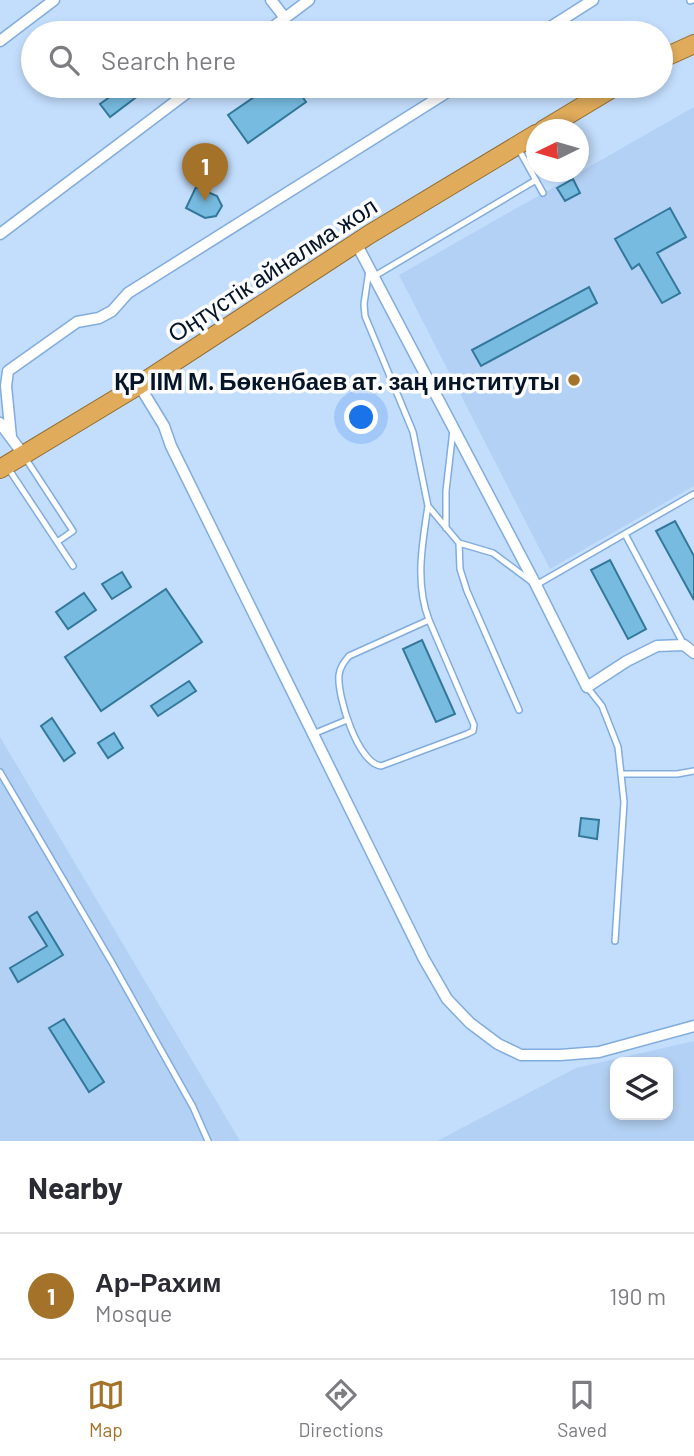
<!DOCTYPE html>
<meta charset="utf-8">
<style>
:root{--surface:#fff;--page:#f2f2f3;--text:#2b2b33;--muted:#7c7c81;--line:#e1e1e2;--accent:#a47228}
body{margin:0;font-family:Barlow,sans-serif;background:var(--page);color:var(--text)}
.controls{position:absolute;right:21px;bottom:21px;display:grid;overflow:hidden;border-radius:14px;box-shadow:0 4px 10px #0003}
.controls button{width:63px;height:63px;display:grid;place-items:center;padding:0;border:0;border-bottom:2px solid var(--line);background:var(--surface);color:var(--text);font:35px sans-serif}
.compass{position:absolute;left:526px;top:119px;width:63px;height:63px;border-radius:50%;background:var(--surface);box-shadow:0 4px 10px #0003;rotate:265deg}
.you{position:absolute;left:362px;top:418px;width:24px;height:24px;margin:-18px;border:5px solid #fff;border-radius:50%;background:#1a73e8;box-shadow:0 0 0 10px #1a73e833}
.badge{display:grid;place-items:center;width:46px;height:46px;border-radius:50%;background:var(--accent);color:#fff;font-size:23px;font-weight:700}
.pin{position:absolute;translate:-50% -58px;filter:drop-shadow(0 2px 4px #0008)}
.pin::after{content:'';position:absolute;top:37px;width:24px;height:21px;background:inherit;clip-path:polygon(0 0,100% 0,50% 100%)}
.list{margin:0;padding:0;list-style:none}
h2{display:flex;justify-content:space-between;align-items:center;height:91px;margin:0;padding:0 28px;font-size:30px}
h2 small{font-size:23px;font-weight:400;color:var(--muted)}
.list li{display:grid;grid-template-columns:46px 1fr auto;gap:21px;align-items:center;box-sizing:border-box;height:126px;padding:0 28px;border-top:2px solid var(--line)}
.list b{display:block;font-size:26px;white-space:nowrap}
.list p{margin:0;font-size:23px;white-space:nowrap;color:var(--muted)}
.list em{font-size:23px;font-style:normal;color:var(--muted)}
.icon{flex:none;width:38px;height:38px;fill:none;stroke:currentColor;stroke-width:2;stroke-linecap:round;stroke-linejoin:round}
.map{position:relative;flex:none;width:694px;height:1141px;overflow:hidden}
.search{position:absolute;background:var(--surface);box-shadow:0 4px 10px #0003;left:21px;right:21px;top:21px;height:77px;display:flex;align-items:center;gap:18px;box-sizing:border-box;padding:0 24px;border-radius:38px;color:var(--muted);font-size:26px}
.sheet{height:217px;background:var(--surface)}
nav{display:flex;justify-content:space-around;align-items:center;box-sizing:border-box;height:98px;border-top:2px solid var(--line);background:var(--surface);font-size:19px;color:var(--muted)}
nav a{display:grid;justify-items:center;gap:4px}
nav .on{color:var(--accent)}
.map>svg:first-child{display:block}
</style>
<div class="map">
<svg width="694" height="1141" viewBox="0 0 694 1141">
<rect width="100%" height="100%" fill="#c3defd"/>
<path fill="#b3d1f4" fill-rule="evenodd" d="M694 107V486L550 569 399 275Z
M0 737 240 1141H0Z
M694 1041V1141H437L576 1068ZM668 1062V1115H615V1062Z"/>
<path fill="#77bbe0" stroke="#33789a" stroke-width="2" d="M125 86H151L110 117 100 104Z
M270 86H295L306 102 248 143 228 115Z
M573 179 580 193 565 201 557 188Z
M196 187 217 196 222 206 216 216 205 218 186 208Z
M670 208 686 237 657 253 680 293 662 303 639 264 632 269 615 239Z
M589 287 597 303 481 366 472 350Z
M675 521 694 556V600L656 531Z
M610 560 646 629 628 639 591 570Z
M122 572 131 587 112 599 102 584Z
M166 589 202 642 101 711 65 657Z
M84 593 96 610 68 629 56 612Z
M422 640 455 714 436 722 403 649Z
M189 681 196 691 158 716 151 706Z
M52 718 75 753 64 761 41 726Z
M114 733 123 748 108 758 98 743Z
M581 818 599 820 597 839 579 836Z
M37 912 63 955 18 982 10 968 47 946 29 917Z
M64 1019 104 1082 89 1092 49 1028Z"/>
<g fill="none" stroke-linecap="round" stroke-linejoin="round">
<defs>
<path id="service" d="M690 1 693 0
M518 148 543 193
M369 270 364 304 365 316 413 432 428 506 459 543 460 569 467 591 519 710
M373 277 536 180
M24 456 73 531 57 542
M8 468 73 566
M428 506C422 545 415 583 429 620
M446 528V491L453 430
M625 534 684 645
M459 543 493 553 536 585 694 494
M429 620 474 725 473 731 467 734 381 766C358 763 337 697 339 675 340 667 344 662 349 656Z
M587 687 602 706 618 747 624 802 615 941
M313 734 347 720
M0 772 111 961 193 1107 208 1141
M621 774H677L694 771"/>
<path id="minor" d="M271 0 285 18
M265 33 309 0
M541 33 593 0
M0 41 54 0
M0 234 196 86
M356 243 536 585 587 687 627 661 657 646 684 645 694 653
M139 385 164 426 171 446 424 959 447 999 470 1023 498 1044 521 1055H560L599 1052 694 1026
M0 423 23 454
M11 437 6 386 8 371 77 322 99 318 112 311 128 293 457 86"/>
<path id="trunk" d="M661 59 694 44
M543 130 616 86
M0 469 139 385 370 234 536 134"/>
</defs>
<use href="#service" stroke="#81acde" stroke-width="8"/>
<use href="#minor" stroke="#81acde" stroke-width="13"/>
<use href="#trunk" stroke="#8f6a2f" stroke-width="20"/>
<use href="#service" stroke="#fff" stroke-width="5"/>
<use href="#minor" stroke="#fff" stroke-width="10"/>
<use href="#trunk" stroke="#e0ac5c" stroke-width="18"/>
</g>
<circle fill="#a47228" stroke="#fcfcfc" stroke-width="2.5" cx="574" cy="380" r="7"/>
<g text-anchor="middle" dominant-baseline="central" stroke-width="7" stroke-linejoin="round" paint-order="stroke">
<g font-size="24" fill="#051527" stroke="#fcfcfc">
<text transform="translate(272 269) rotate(-33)">Оңтүстік айналма жол</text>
</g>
<g font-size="24" font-weight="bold" fill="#051527" stroke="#fcfcfc" text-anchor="end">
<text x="560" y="380">ҚР ІІМ М. Бөкенбаев ат. заң институты</text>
</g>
</g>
</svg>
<div class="controls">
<button><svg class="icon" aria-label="layers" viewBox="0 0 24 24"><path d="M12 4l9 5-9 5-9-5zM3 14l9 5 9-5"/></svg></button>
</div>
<svg class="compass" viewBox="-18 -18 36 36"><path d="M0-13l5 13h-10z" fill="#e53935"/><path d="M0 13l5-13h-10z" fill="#7c7c81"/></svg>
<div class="you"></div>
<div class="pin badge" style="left:205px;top:201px">1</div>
<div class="search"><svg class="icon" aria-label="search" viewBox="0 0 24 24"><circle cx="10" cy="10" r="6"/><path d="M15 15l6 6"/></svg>Search here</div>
</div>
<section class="sheet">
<h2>Nearby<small></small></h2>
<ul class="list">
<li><span class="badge">1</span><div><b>Ар-Рахим</b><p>Mosque</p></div><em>190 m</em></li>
</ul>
</section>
<nav>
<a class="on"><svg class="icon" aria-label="map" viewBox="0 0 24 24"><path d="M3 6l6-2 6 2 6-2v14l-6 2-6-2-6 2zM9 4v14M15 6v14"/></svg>Map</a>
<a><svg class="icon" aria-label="directions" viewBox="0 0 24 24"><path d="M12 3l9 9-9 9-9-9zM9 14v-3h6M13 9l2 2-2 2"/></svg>Directions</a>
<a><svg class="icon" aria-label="saved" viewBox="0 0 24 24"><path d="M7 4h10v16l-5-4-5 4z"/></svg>Saved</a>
</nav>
